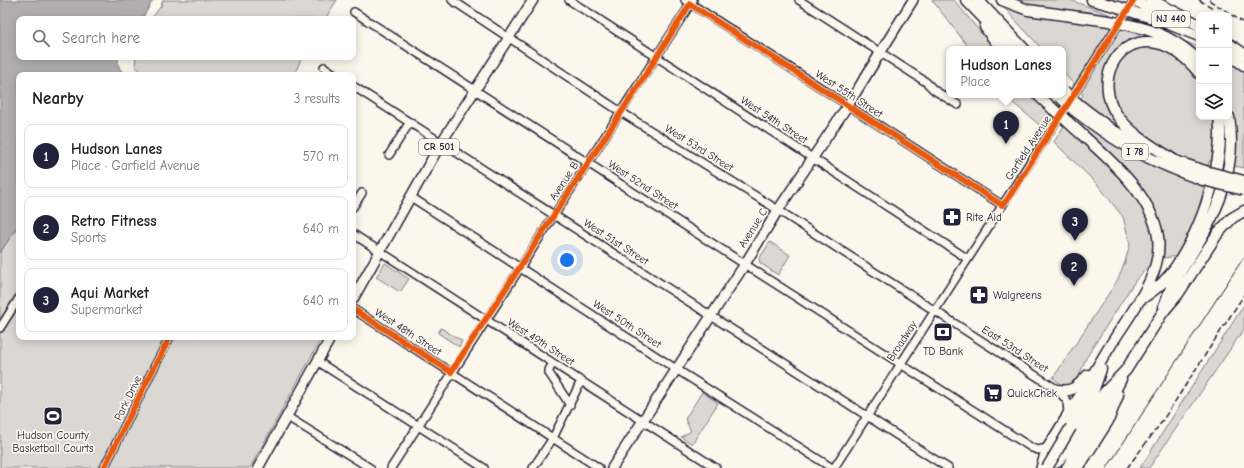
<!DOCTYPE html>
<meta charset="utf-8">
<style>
:root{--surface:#fff;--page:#f6f6f6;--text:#202124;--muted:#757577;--line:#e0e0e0;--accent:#22223b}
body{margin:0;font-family:"Comic Neue",sans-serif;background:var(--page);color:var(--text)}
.controls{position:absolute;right:12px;top:12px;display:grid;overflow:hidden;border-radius:8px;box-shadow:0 2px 10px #0003}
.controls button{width:36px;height:36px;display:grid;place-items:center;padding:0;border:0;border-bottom:1px solid var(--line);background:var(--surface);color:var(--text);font:20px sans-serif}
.you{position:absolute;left:567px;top:260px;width:14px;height:14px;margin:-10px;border:3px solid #fff;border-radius:50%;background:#1a73e8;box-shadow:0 0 0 6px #1a73e833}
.badge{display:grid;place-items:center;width:26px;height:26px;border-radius:50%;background:var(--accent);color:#fff;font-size:13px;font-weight:700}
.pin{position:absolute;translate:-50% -33px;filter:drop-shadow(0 1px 2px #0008)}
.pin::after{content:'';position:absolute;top:21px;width:14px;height:12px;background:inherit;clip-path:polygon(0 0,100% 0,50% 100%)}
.popup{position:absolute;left:946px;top:46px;width:120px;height:52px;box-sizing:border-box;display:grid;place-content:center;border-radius:8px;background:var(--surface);filter:drop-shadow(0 1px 3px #0005);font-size:13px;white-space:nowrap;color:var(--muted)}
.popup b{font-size:15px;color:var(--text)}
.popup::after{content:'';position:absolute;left:50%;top:100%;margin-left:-8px;border:8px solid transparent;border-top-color:var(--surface)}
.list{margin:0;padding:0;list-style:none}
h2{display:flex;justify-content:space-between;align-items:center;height:52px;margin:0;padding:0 16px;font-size:17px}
h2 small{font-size:13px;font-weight:400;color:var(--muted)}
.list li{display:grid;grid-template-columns:26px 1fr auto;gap:12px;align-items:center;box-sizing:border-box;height:64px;margin:0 8px 8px;padding:0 8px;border:1px solid var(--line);border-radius:8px}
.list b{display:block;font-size:15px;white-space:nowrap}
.list p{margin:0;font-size:13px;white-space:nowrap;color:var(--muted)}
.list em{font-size:13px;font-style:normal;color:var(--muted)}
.icon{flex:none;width:22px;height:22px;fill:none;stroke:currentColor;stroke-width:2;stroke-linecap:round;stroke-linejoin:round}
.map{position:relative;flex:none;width:1244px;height:468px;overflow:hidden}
.search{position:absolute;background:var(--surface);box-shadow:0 2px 10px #0003;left:16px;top:16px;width:340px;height:44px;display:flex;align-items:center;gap:10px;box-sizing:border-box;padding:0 14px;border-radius:8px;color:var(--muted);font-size:15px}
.panel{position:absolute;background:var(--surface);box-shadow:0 2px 10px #0003;left:16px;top:72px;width:340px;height:268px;border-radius:8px}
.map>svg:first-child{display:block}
</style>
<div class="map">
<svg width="1244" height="468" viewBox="0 0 1244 468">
<rect width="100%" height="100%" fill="#fbf7ec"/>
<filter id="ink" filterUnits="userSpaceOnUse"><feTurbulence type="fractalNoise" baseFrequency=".025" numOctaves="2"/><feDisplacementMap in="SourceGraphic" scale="8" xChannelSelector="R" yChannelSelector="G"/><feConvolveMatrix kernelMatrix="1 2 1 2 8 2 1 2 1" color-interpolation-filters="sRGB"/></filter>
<g filter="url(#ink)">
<path fill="#dbd8d3" stroke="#7e7d87" d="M163 0H337L325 19H151L161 6Z
M932 0H954L994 49H970Z
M997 0H1070L1189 43 1199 48V117H1229V63L1244 71V168L1209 161 1203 192 1195 222 1179 256 1155 259 1135 281 1086 358 1078 379 1075 384 1069 386 1062 385 1053 378 1117 281 1125 262 1130 244 1123 217 1098 185 1054 142 1083 95 1063 72V49H1042Z
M136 57H302L294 75H145L135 66Z
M1007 95H1032L1052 114 1043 128 1012 102Z
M19 224V337H322L250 468H0V253Z
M770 242 790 255 778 275 760 263 759 259Z
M385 263 409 279 400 292 376 277Z
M1244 305V329L1149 468H1140Z
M441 328 462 341 459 347 438 333Z
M702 392 718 403 692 444 681 437 691 431 685 419Z"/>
<path fill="#b1aeb0" stroke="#787681" d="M0 0H153L142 19H19V57H119C116 65 120 70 126 75H19V224L0 253Z"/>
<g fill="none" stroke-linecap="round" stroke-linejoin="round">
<defs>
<path id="minor" d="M452 0 621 112 778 210 1058 390 1067 401 1068 414
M569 0 968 259
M685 0 1002 205
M799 0 926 82 934 90 958 105
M354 12 735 258 1032 448 1038 450 1047 448
M324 67 336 75
M353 86 948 468
M389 155 410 122
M411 197 676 369 832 468
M353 207 362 193
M353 234 716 468
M353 309 599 468
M0 328 19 298
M317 361 484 468
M553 363 549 370V373L570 405
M286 416 370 468
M104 468 148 379 170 337
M391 468 693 0
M533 468 553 438 581 381
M834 468 1134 0"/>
<path id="major" d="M353 299 441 143 533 0
M258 468 331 337
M612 468 745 264 778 210 848 105 913 0
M1041 468 1046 450 1067 416"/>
<path id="highway" d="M966 0 1013 49
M978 0 1024 49
M1002 0 1028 10 1109 21
M1092 0 1118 7
M1151 0 1175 12 1199 25
M1142 4 1170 19
M1136 13 1159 20 1199 36
M1129 25C1156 30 1179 41 1199 61
M985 27 1001 49
M1229 44 1244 54
M1229 55 1244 65
M1038 95 1053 109
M1078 104 1112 130 1148 149
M1074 110C1117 144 1152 162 1203 180
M1067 121C1099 151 1146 186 1157 231 1167 274 1127 316 1107 351 1094 373 1081 395 1067 416
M1172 160 1205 171
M1177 162C1156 148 1132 136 1117 115 1094 82 1115 35 1157 43 1173 46 1189 60 1199 73
M1141 299C1150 293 1158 288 1165 280 1197 246 1226 163 1219 117
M1164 306C1167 300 1168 293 1172 286 1179 273 1188 260 1196 247 1220 207 1237 164 1229 117
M1058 390C1072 393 1079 385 1088 375
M1071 427 1093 392 1101 369
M1049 466 1057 462 1070 447 1104 393 1126 370 1163 312 1178 294 1218 233 1232 218 1244 211
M1067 468 1111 399 1121 379
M1078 468 1108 421 1118 395"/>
</defs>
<use href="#minor" stroke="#22223b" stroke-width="10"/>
<use href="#major" stroke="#22223b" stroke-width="12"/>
<use href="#highway" stroke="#22223b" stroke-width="13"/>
<use href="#minor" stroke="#fbf7ec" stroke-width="7"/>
<use href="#major" stroke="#fbf7ec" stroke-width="9"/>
<use href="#highway" stroke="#fbf7ec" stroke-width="10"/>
<path stroke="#22223b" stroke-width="1" d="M1107 468 1244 257"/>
<path stroke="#22223b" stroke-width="1.5" stroke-dasharray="6 3" stroke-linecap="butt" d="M1199 0 1213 8
M1209 0 1244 23
M1127 468 1161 423 1244 295"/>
<defs>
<path id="highway-bridge" d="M1133 0 1142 4
M1118 7 1136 13
M1109 21 1129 25
M1064 91 1078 104
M1060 97 1074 110
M1053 109 1067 121
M1205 171 1244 181
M1203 180 1244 190
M1047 468 1071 427"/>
</defs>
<use href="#highway-bridge" stroke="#22223b" stroke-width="13" stroke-linecap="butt"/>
<use href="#highway-bridge" stroke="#fbf7ec" stroke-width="10"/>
<defs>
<path id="cycleway" d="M353 309 451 372 632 96 690 4 1002 205 1007 200 1134 0
M104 468 148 379 170 337"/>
</defs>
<use href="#cycleway" stroke="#fbf7ec" stroke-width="8"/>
<use href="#cycleway" stroke="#e8590c" stroke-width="6"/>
</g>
</g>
<defs>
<symbol id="pharmacy-square" viewBox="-11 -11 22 22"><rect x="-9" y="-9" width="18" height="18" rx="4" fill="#22223b" stroke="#fbf7ec"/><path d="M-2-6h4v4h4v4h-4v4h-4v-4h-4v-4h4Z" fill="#fff"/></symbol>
<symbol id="bank-square" viewBox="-11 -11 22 22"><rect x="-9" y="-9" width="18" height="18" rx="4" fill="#22223b" stroke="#fbf7ec"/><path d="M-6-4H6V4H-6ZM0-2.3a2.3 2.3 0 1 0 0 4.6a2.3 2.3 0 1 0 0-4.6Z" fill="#fff"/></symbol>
<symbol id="supermarket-square" viewBox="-11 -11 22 22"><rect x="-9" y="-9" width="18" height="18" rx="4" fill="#22223b" stroke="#fbf7ec"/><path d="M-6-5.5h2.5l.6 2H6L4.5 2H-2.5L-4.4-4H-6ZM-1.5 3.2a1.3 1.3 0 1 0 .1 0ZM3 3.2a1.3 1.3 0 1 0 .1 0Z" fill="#fff"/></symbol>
<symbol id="stadium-square" viewBox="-11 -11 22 22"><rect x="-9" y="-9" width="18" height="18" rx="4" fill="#22223b" stroke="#fbf7ec"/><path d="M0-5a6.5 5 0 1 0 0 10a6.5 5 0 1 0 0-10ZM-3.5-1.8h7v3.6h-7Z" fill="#fff"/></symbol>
</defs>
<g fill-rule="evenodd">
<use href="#pharmacy-square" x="941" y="206" width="22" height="22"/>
<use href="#pharmacy-square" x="968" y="284" width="22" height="22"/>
<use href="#bank-square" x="932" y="321" width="22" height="22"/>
<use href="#supermarket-square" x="982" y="382" width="22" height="22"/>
<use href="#stadium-square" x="42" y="405" width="22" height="22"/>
</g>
<g text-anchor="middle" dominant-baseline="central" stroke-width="3.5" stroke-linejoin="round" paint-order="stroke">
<g fill="#fbf7ec" stroke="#636270" stroke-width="1">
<rect x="1152" y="11" width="38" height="16" rx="3"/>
<rect x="419" y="139" width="40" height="16" rx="3"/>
<rect x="1122" y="144" width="26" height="16" rx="3"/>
</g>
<g font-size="10" font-weight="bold" fill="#22223b">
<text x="1171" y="19">NJ 440</text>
<text x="439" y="147">CR 501</text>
<text x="1135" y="152">I 78</text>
</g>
<g font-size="11" fill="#22223b" stroke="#fbf7ec">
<text transform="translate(849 94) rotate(33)">West 55th Street</text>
<text transform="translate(774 120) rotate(33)">West 54th Street</text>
<text transform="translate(699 148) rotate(32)">West 53rd Street</text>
<text transform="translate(1028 148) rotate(-57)">Garfield Avenue</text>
<text transform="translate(564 181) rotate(-57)">Avenue B</text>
<text transform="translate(643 185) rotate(33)">West 52nd Street</text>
<text transform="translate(753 228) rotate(-58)">Avenue C</text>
<text transform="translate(616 242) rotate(33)">West 51st Street</text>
<text transform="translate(627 324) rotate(33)">West 50th Street</text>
<text transform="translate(408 332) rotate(33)">West 48th Street</text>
<text transform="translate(902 341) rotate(-57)">Broadway</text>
<text transform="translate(541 342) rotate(33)">West 49th Street</text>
<text transform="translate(1015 349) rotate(33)">East 53rd Street</text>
<text transform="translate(128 398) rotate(-64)">Park Drive</text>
</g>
<g font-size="11" fill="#22223b" stroke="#fbf7ec" text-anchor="start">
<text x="966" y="217">Rite Aid</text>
<text x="993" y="295">Walgreens</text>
<text x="943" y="351" text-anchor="middle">TD Bank</text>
<text x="1007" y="393">QuickChek</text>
<text x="53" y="435" text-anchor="middle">Hudson County<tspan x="53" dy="13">Basketball Courts</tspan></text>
</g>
</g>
</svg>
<div class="controls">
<button>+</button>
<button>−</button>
<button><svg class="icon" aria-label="layers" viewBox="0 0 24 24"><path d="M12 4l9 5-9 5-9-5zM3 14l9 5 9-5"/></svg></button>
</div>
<div class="you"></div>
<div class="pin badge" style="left:1006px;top:144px">1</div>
<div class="popup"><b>Hudson Lanes</b>Place</div>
<div class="pin badge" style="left:1074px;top:286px">2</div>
<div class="pin badge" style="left:1075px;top:241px">3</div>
<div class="search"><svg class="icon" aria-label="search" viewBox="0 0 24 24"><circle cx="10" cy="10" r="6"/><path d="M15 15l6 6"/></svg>Search here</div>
<section class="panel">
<h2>Nearby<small>3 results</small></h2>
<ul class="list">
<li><span class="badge">1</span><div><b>Hudson Lanes</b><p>Place · Garfield Avenue</p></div><em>570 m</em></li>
<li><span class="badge">2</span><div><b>Retro Fitness</b><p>Sports</p></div><em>640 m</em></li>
<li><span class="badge">3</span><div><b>Aqui Market</b><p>Supermarket</p></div><em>640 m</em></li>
</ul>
</section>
</div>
